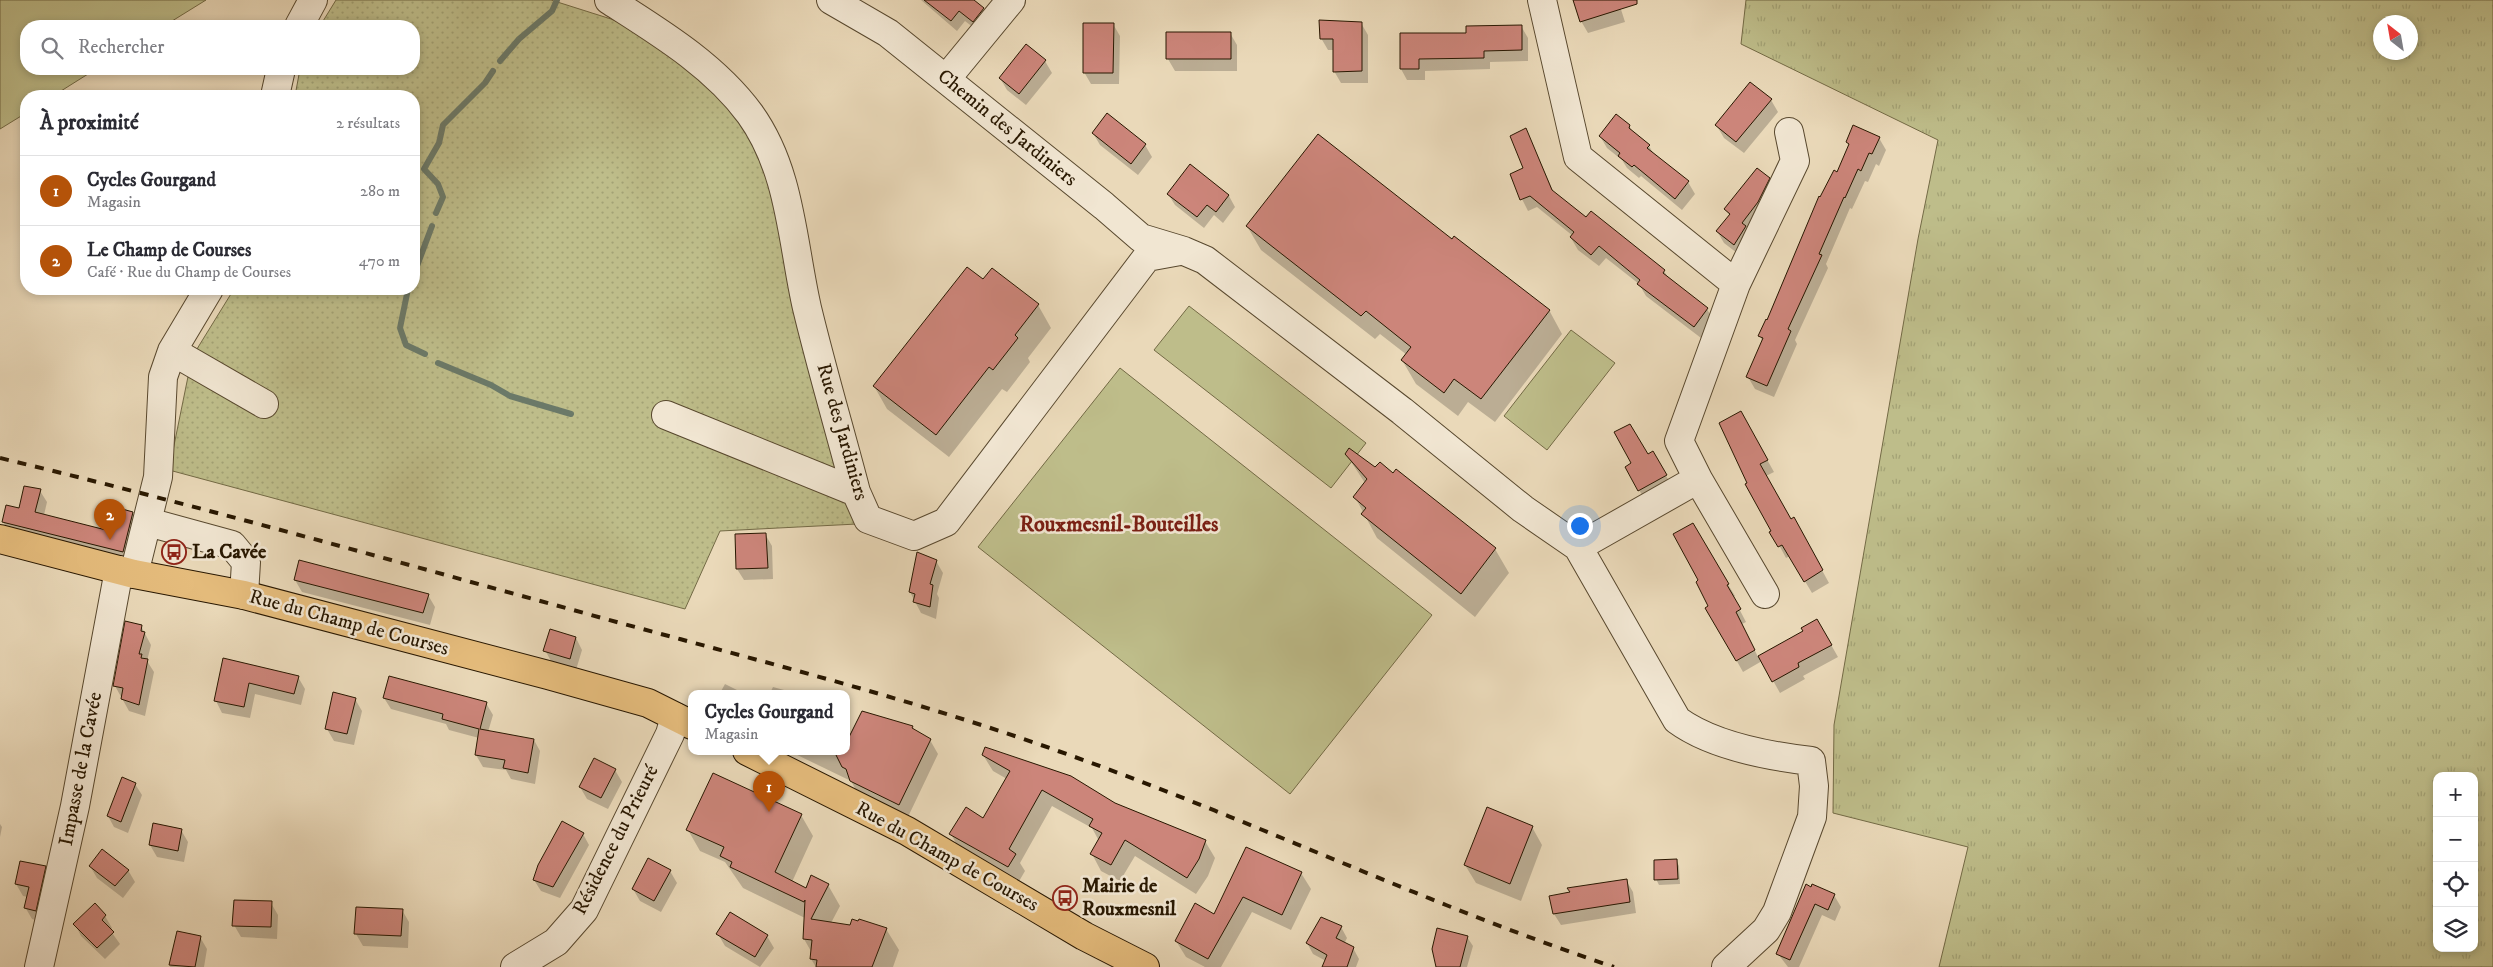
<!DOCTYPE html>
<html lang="fr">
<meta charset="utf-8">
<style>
:root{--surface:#fff;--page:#f2f2f3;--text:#2b2b33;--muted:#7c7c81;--line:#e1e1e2;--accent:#b45309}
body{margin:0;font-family:"IM FELL DW Pica",serif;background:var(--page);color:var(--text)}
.controls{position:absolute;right:15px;bottom:15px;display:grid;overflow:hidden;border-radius:10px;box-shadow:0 2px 8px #0003}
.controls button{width:45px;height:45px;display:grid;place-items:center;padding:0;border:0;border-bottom:1px solid var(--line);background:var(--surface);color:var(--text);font:25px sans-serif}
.compass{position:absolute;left:2373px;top:15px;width:45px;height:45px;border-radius:50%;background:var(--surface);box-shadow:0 2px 8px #0003;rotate:329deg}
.you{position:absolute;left:1579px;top:525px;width:18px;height:18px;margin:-12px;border:4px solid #fff;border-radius:50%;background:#1a73e8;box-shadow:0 0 0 8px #1a73e833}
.badge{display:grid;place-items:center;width:32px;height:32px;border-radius:50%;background:var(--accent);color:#fff;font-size:16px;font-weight:700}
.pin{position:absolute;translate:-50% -41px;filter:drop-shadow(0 1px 2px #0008)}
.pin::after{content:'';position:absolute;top:26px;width:18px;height:15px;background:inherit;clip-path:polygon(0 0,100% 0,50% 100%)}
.popup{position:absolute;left:688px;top:690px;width:162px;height:65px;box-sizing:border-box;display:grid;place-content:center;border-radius:10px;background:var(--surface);filter:drop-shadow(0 1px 4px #0005);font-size:16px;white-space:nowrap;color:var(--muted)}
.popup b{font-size:19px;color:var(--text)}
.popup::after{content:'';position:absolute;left:50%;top:100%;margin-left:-10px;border:10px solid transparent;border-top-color:var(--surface)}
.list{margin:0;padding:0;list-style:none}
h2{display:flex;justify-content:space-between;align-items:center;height:65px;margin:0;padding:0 20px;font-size:21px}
h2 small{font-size:16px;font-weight:400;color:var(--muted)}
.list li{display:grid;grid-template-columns:32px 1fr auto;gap:15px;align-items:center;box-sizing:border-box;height:70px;padding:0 20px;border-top:1px solid var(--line)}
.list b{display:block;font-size:19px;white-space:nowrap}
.list p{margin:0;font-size:16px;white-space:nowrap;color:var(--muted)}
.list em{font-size:16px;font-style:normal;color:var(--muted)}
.icon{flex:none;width:28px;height:28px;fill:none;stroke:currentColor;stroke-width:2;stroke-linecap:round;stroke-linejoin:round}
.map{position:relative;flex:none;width:2493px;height:967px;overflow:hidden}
.search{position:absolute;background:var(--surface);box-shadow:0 2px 8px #0003;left:20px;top:20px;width:400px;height:55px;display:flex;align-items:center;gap:12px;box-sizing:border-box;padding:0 18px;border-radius:20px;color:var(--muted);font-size:19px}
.panel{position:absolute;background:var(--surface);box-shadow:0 2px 8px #0003;left:20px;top:90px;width:400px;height:205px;border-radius:20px}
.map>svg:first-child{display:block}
</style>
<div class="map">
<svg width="2493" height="967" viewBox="0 0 2493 967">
<defs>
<pattern id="grass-tufts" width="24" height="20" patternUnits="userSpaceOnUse" patternTransform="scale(1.25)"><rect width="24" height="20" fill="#bebd8a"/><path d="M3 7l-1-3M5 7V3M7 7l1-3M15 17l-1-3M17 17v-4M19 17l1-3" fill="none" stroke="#a3a275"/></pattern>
<pattern id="park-dots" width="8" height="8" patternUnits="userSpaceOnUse" patternTransform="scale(1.25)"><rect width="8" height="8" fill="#bebd8a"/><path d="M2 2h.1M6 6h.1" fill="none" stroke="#a3a275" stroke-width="1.8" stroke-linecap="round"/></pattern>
</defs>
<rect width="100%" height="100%" fill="#ead9b9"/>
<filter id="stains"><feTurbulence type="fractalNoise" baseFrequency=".004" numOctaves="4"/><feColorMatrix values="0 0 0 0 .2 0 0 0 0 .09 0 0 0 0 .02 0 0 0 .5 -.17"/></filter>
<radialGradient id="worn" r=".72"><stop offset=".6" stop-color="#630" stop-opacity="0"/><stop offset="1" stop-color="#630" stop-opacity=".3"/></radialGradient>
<path fill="url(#grass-tufts)" stroke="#736a45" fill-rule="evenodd" d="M1746 0H2493V967H1939L1968 847 1833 813 1834 725 1918 239 1938 140 1741 44ZM2380 22H2410V52H2380ZM2437 776H2474V948H2437Z"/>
<path fill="url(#park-dots)" stroke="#736a45" d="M336 0H551L611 19 662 42 738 111 774 168 857 524 720 531 685 609 169 470 192 357 234 289H414V96H295L300 69H414V26H320Z"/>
<path fill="#bebd8a" stroke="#736a45" d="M0 0H206L164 26H26V69H96L53 96H26V113L0 129Z
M1189 306 1366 443 1331 488 1154 350Z
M1571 330 1615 363 1547 450 1504 416Z
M1120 368 1432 615 1290 794 978 547Z"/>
<path fill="#0003" d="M921 0H972L983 9 989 19 979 32 965 21 957 31Z
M1574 0H1618L1625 22 1588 33 1581 21Z
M1361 23 1368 35V83H1341L1334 71V50H1328L1321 38Z
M1113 24 1120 36 1119 84H1091L1084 72Z
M1521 26 1528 38V61L1490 62V69L1425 71V80H1407L1401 69V34H1467Z
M1230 33 1237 45V71H1175L1168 59Z
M1045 61 1052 73 1026 105 1007 90 1000 78Z
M1771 100 1778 112 1744 153 1724 138 1717 126Z
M1629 126 1634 134 1649 146 1655 156 1688 182 1695 194 1682 210 1641 176 1639 178 1627 168 1622 160 1607 148 1600 136Z
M1526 130 1554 193 1586 219 1664 271 1669 279 1707 309 1714 321 1701 338 1646 296 1639 284 1606 258 1599 266 1578 250 1571 238 1573 236 1537 207 1528 211 1522 199Z
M1093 133 1145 145 1152 157 1138 175 1100 145Z
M1879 138 1886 150 1879 166 1876 164 1868 182 1865 181 1852 209 1850 208 1826 264 1828 268 1795 340 1797 344 1774 397 1755 389 1748 377 1763 342 1760 336 1819 198 1837 173 1850 146 1847 142Z
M1190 166 1229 196 1235 207 1223 223 1214 215 1204 228 1175 205 1168 194Z
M1769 178 1776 191 1741 256 1724 243 1717 231 1730 216 1725 209Z
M1247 226 1452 241 1549 310 1562 334 1495 422 1468 402 1458 416 1416 384 1402 360 1407 355 1380 334 1375 339 1261 250Z
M983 281 1038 305 1051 328 1028 358 1030 362 1007 392 1002 389 949 457 887 409 874 386Z
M1741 413 1774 472 1766 476 1791 521 1794 519 1829 583 1812 593 1790 556 1786 558 1747 485 1749 484Z
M1653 453 1673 488 1646 502 1626 467Z
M1346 454 1376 469 1495 549 1509 573 1475 617 1377 538 1355 497 1365 483Z
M40 491 47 502 44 515 107 531 133 513 139 524 130 563 10 533 3 522Z
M1692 525 1735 596 1733 597 1746 622 1742 624 1758 657 1804 632 1817 620 1838 657 1803 676 1805 679 1780 693 1762 661 1743 672 1707 608 1710 606 1700 581Z
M765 534 772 546 773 579 744 580 737 569Z
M936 561 943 573 937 594 939 598 936 619 921 613 910 592Z
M295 580 428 595 435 607 430 625 302 592Z
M141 626 151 645 147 661 154 672 145 716 129 711 115 686Z
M576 638 582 650 576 670 552 663 545 650Z
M224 659 298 677 305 689 301 705 255 694 250 718 222 713 216 701Z
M725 684 743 693H720Z
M773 687 795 693H770Z
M384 698 486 703 493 715 488 732 534 740 540 751 535 784 511 779 506 770 483 767 476 755 479 738 449 730 446 724 391 709Z
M355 699 362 711 354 745 334 741 327 729Z
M913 727 915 732 930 740 938 754 907 819 859 796 851 781 789 751H846V733L851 736Z
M767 751H787L783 759Z
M983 755 1205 841 1215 858 1208 876 1196 894 1135 856 1120 881 1101 871 1092 854 1099 841 1092 828 1052 806 1020 863 1025 871 1018 883 960 851 951 834 983 819 1007 779 993 771Z
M615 770 622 782 608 809 587 799 580 787Z
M135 784 142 795 128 833 114 827 108 816Z
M801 815 813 836 792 882 807 890 828 885 840 906 831 923 886 929 899 950 893 967H816L811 959 812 953 804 939 805 918 743 888 725 862 700 851 688 830Z
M0 824 2 827 0 837Z
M1532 827 1542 845 1521 901 1476 883 1465 865Z
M181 830 188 842 184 862 157 857 150 845Z
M583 834 589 845 560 898 541 891 534 880Z
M1246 848 1301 873 1311 889 1291 930 1252 912 1221 967H1205L1186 957 1176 941 1215 916Z
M1676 860 1679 866 1680 884 1659 885 1656 879Z
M90 866 128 870 135 882 123 898 97 878Z
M45 867 52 879 42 922 32 919 25 907 28 897 23 896 16 884Z
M670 871 677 883 661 912 640 901 633 889Z
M1626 880 1633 892 1636 913 1561 925 1554 914 1550 897Z
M1806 886 1834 895 1841 907 1835 921 1822 915 1799 967H1788L1778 954Z
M271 903 278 915 277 939 241 937 234 925Z
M95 905 105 916 112 928 110 930 120 944 105 959 81 936 75 924Z
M402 910 409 922 408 948 363 946 356 934Z
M1341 927 1347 938 1344 944 1353 948 1359 959 1356 967H1323L1326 961 1313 954 1307 943Z
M178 932 200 937 207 949 204 967H170Z
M718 934 767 936 774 948 760 967 725 946Z
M1467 937 1473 946 1467 967H1437Z"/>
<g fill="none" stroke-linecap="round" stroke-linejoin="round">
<path stroke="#6b7968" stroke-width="6" d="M500 61 519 39 552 11 557 0
M436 213 443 197 438 184 424 169 439 143 443 125 485 83 493 71
M414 274 432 226
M408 289 400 328 406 345 425 354
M438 363 491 385 510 396 571 414"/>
</g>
<path fill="#cc857a" stroke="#281700" d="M924 0H974L984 8 973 22 959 11 951 21Z
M1573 0H1637V4L1580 22Z
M1319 20 1362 22V71L1333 72V39H1320Z
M1083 23H1114L1113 73H1083Z
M1522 25V50L1484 51V58L1419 59V69H1400V33H1466V26Z
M1166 32H1231V59H1166Z
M1026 44 1046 60 1019 94 999 78Z
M1750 82 1772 99 1736 142 1715 125Z
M1107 113 1146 144 1131 164 1092 133Z
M1616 114 1630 125 1629 128 1650 145 1647 148 1689 181 1675 199 1634 165 1632 167 1618 156 1620 153 1599 136Z
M1853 125 1880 137 1872 154 1869 153 1861 171 1858 169 1845 198 1844 197 1819 254 1822 255 1788 329 1791 331 1767 386 1746 377 1763 338 1758 336 1766 319 1767 320 1819 196 1820 197 1834 170 1837 172 1849 144 1846 142Z
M1526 128 1552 190 1586 217 1591 211 1665 270 1663 273 1708 308 1694 327 1637 284 1640 280 1599 246 1591 255 1570 237 1574 232 1530 196 1520 200 1510 174 1523 168 1510 136Z
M1318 134 1452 239 1454 236 1550 310 1481 399 1454 379 1444 393 1401 360 1411 347 1366 311 1361 316 1246 226Z
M1190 164 1229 195 1216 212 1207 205 1197 217 1167 194Z
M1757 168 1770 178 1758 202 1742 223 1746 226 1734 245 1716 231 1730 214 1724 209Z
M967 267 983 279 992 268 1039 304 1015 335 1018 338 993 370 989 367 936 435 873 386Z
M1741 411 1768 460 1760 464 1791 519 1794 517 1823 570 1804 582 1782 545 1778 547 1769 532 1771 531 1745 484 1747 483 1719 423Z
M1630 424 1648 454 1653 451 1667 475 1638 491 1625 467 1631 463 1614 432Z
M1349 448 1375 467 1380 462 1393 473 1396 469 1496 548 1461 594 1361 514 1366 508 1353 497 1367 479 1345 454Z
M24 486 41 489 35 512 106 530 111 508 115 507 133 512 123 552 2 522 6 505 19 508Z
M1693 523 1729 584 1727 585 1741 609 1736 612 1755 650 1736 661 1705 608 1708 606 1696 582 1698 580 1673 534Z
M766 533 768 568 736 569 735 534Z
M917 552 937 560 930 584 933 585 930 607 913 602 915 594 909 592Z
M299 560 429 594 423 613 294 580Z
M1817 619 1832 645 1798 663 1799 667 1772 682 1758 656 1803 631 1801 628Z
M125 621 142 625 141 631 145 632 139 654H142L141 658 148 659 139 705 121 699 123 688 113 686Z
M550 629 576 637 570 659 543 651Z
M223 658 299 676 294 694 249 683 244 707 214 701Z
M389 676 487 702 480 729 534 739 528 773 503 768 505 760 475 755 479 729 442 719 443 714 383 698Z
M333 692 356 698 347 734 325 729Z
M862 711 913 726 912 728 931 739 899 805 850 781 846 769 842 767 834 751H846V743Z
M985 747 1071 776 1115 803 1206 840 1199 859 1187 878 1125 840 1111 865 1090 854 1102 833 1089 826 1093 819 1042 790 1009 849 1016 854 1008 867 949 834 966 807 983 818 1010 771 982 755Z
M594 758 616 769 601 798 579 787Z
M713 773 802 814 775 872 806 888 811 875 829 884 811 919 850 925 852 919 858 921 859 919 887 928 872 967H816L817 960 810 959 812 940 803 939 805 900 804 902 730 867 732 862 720 856 724 847 686 830Z
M122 777 136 783 121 822 107 816Z
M1487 807 1533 826 1510 884 1464 865Z
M562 821 584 833 553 887 533 880 538 865Z
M153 823 182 829 178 851 149 845Z
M1246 847 1302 872 1282 915 1243 897 1208 959 1175 941 1195 903 1214 914Z
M102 849 129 870 115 886 89 866Z
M648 858 671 870 654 901 632 889Z
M1677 859 1678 879 1654 880V860Z
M20 861 46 866 36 911 24 908 29 887 15 884Z
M1627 879 1630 902 1553 914 1549 896 1570 892 1567 888Z
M1806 884 1811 887 1812 884 1835 894 1828 910 1815 904 1790 960 1776 954Z
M234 900 272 901 271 927 232 926Z
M95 903 106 915 102 920 114 932 97 948 73 924Z
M356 907 403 909 401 936 354 934Z
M730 912 768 935 755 957 716 934Z
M1321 917 1342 926 1336 938 1354 947 1347 967H1322L1327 955 1306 943Z
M1437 928 1468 936 1460 967H1436L1432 949Z
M177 931 201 936 195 967 169 965Z"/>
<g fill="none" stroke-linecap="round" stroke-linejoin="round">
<defs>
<path id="minor" d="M609 0C659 32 714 65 750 114 791 171 792 242 807 308 822 370 840 431 856 492L868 519 914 536 946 522 1147 257 1180 251
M831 0 888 33 1104 206 1141 238 1184 251 1205 260 1402 411 1523 509 1578 547 1677 720C1711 745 1768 756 1811 761L1814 786 1812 817 1777 912 1766 930 1726 967
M1542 0 1578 157 1736 284
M299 26 313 0
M946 79 1011 0
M275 96 281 69
M172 351 264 404
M666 415 856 492
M1698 479 1765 594
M148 522 232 545 246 562 244 595
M1578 547 1698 479 1679 441 1736 284 1795 161 1789 132
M134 574 158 477 163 377 172 351 209 289
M39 967 75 806 119 570
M515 967 556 942 584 910 670 734 675 717"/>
<path id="major" d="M0 539 134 574 244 595 548 675 648 703 692 725
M747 751 907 831 1084 936 1145 967"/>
</defs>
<use href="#minor" stroke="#58482e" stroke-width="30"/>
<use href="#major" stroke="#281700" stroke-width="30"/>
<use href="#minor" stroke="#f1e6d2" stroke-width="28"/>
<use href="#major" stroke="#e5bc7c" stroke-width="28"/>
<path stroke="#281700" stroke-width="4" stroke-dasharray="9 9" stroke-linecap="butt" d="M0 458C196 505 390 560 584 613 743 657 904 696 1058 751 1246 817 1425 904 1614 967"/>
</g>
<defs>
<symbol id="bus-ring" viewBox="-11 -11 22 22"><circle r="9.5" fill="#f1e6d2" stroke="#8f2418" stroke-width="1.5"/><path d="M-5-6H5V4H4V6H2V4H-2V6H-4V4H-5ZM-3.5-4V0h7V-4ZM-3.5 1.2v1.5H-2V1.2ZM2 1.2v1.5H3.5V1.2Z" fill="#8f2418"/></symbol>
</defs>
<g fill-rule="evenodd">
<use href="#bus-ring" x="160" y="538" width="28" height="28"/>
<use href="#bus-ring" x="1051" y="884" width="28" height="28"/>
</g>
<g text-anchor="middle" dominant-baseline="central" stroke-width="5" stroke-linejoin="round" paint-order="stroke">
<g font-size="20" fill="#281700" stroke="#f1e6d2">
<text transform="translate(1007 128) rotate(39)">Chemin des Jardiniers</text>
<text transform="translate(842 432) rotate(74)">Rue des Jardiniers</text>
<text transform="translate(349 623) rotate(15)">Rue du Champ de Courses</text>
<text transform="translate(81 769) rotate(-79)">Impasse de la Cavée</text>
<text transform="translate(616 840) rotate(-63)">Résidence du Prieuré</text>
<text transform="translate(947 857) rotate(29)">Rue du Champ de Courses</text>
</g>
<g font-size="20" font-weight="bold" fill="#281700" stroke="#f1e6d2" text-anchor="start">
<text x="192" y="552">La Cavée</text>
<text x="1082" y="886">Mairie de<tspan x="1082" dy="23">Rouxmesnil</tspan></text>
</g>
<g font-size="22" font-weight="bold" fill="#7a1f14" stroke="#f1e6d2">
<text x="1119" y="524">Rouxmesnil-Bouteilles</text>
</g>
</g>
<rect width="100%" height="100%" filter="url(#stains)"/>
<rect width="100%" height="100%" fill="url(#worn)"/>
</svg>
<div class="controls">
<button>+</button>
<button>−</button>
<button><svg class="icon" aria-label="locate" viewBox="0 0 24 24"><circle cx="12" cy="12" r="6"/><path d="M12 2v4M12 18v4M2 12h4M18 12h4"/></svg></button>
<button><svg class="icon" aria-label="layers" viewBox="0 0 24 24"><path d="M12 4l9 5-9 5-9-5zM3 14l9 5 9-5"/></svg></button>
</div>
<svg class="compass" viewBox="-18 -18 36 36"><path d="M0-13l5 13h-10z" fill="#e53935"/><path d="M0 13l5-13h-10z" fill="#7c7c81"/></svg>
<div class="you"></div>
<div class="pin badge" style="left:769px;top:812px">1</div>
<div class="popup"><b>Cycles Gourgand</b>Magasin</div>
<div class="pin badge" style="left:110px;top:540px">2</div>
<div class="search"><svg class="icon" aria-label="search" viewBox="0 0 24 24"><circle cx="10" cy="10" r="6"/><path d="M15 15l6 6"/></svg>Rechercher</div>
<section class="panel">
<h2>À proximité<small>2 résultats</small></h2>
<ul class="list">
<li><span class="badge">1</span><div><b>Cycles Gourgand</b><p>Magasin</p></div><em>280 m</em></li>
<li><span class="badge">2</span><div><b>Le Champ de Courses</b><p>Café · Rue du Champ de Courses</p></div><em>470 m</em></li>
</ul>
</section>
</div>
